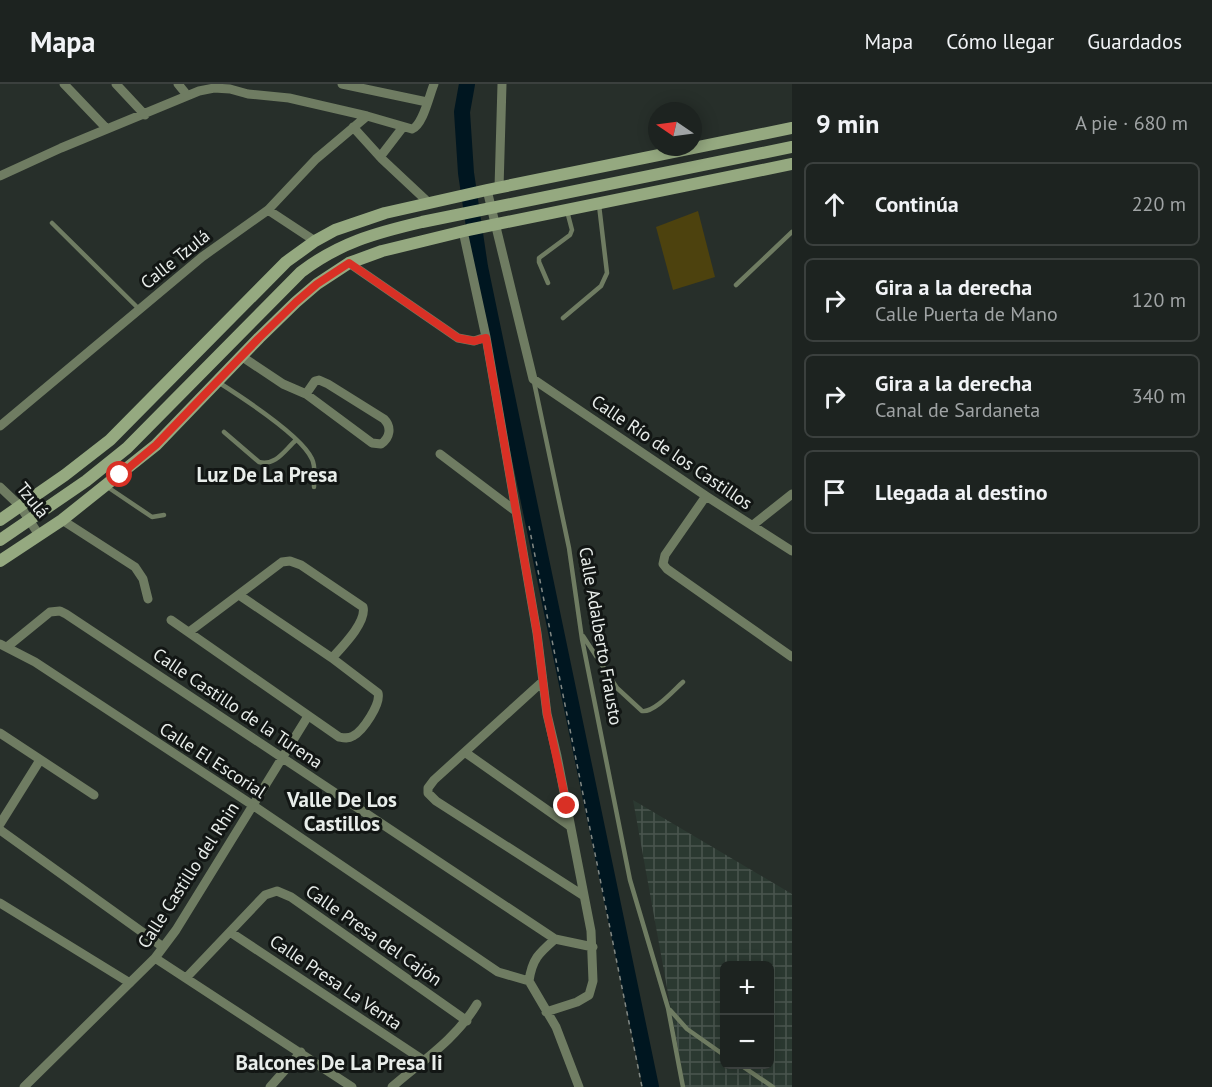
<!DOCTYPE html>
<html lang="es">
<meta charset="utf-8">
<style>
:root{--surface:#1d2320;--page:#2a2f2d;--text:#f1f3f6;--muted:#a0a4a5;--line:#3b403e}
body{margin:0;font-family:"PT Sans",sans-serif;background:var(--page);color:var(--text)}
.controls{position:absolute;right:18px;bottom:18px;display:grid;overflow:hidden;border-radius:9px;box-shadow:0 3px 15px #0003}
.controls button{width:54px;height:54px;display:grid;place-items:center;padding:0;border:0;border-bottom:2px solid var(--line);background:var(--surface);color:var(--text);font:30px sans-serif}
.compass{position:absolute;left:648px;top:18px;width:54px;height:54px;border-radius:50%;background:var(--surface);box-shadow:0 3px 15px #0003;rotate:283deg}
.stop{position:absolute;width:18px;height:18px;margin:-14px;border:4px solid #d93025;border-radius:50%;background:#fff}
.stop.end{background:#d93025;border-color:#fff;box-shadow:0 2px 6px #0008}
.list{margin:0;padding:0;list-style:none}
h2{display:flex;justify-content:space-between;align-items:center;height:78px;margin:0;padding:0 24px;font-size:26px}
h2 small{font-size:20px;font-weight:400;color:var(--muted)}
.list li{display:grid;grid-template-columns:39px 1fr auto;gap:18px;align-items:center;box-sizing:border-box;height:84px;margin:0 12px 12px;padding:0 12px;border:2px solid var(--line);border-radius:9px}
.list b{display:block;font-size:22px;white-space:nowrap}
.list p{margin:0;font-size:20px;white-space:nowrap;color:var(--muted)}
.list em{font-size:20px;font-style:normal;color:var(--muted)}
.icon{flex:none;width:33px;height:33px;fill:none;stroke:currentColor;stroke-width:2;stroke-linecap:round;stroke-linejoin:round}
.map{position:relative;flex:none;width:792px;height:1003px;overflow:hidden}
header{display:flex;align-items:center;gap:36px;box-sizing:border-box;height:84px;padding:0 30px;background:var(--surface);border-bottom:2px solid var(--line)}
header strong{font-size:28px}
nav{display:flex;gap:33px;margin-inline-start:auto;font-size:21px}
main{display:flex}
aside{flex:1;background:var(--surface)}
.map>svg:first-child{display:block}
</style>
<header>
<strong>Mapa</strong>
<nav><a>Mapa</a><a>Cómo llegar</a><a>Guardados</a></nav>
</header>
<main>
<div class="map">
<svg width="792" height="1003" viewBox="0 0 792 1003">
<defs>
<pattern id="industrial-grid" width="8" height="8" patternUnits="userSpaceOnUse" patternTransform="scale(1.5)"><rect width="8" height="8" fill="#2b3931"/><path d="M0 4h8M4 0v8" fill="none" stroke="#4a564f"/></pattern>
</defs>
<rect width="100%" height="100%" fill="#272f2a"/>
<path fill="url(#industrial-grid)" fill-rule="evenodd" d="M633 716 792 810V1003H685ZM724 882H770V980H724Z"/>
<path fill="#4d420e" d="M698 127 715 193 673 206 656 143Z"/>
<g fill="none" stroke-linecap="round" stroke-linejoin="round">
<path stroke="#001620" stroke-width="16" d="M467 0 462 28 466 89 480 183 651 1003"/>
<path stroke="#818884" stroke-width="1.5" stroke-dasharray="4.5 4.5" stroke-linecap="butt" d="M529 442 642 1003"/>
<path stroke="#6f7c62" stroke-width="4.5" d="M52 139 140 226
M548 199 539 178V174L570 151 572 146 567 127
M736 201 792 148
M563 234 601 202 607 189 599 121
M218 298C240 312 302 352 312 375 316 383 314 393 314 403
M534 298 569 464 582 555 630 796 668 924 683 1003
M224 348 259 378C276 382 284 367 296 356
M106 402 152 433 164 431
M583 552 617 604 642 627C654 629 674 606 683 598
M670 926 687 945 724 971
M739 980 773 1003"/>
<path stroke="#6f7c62" stroke-width="9" d="M64 0 107 45
M116 0 145 31
M178 0 187 11
M342 0 427 18
M353 43 382 75 429 119
M380 73 403 43
M0 92 61 64 199 7 214 4 230 5 248 10 289 14 367 32 412 45C423 41 429 12 434 0
M499 104 502 0
M487 106 533 295 706 412 792 467
M268 126 315 157
M463 147 486 253 537 549 547 630 557 672 591 847 593 897 589 911 577 918 546 928
M349 179 458 254 474 257 486 253
M241 272 283 300 306 310 372 359 381 360C390 354 392 343 384 335L328 300 319 296 315 297 306 310
M0 342 202 173 268 126 316 75 367 32
M440 370 514 426
M0 403 20 422 39 451
M706 412 665 471 663 480 667 485 792 573
M62 436 135 483 143 495 148 515
M753 441 792 410
M171 536 339 653C344 654 348 655 353 652 363 647 381 620 378 609L332 574 239 511
M189 548 282 478 290 477 301 481 363 523C367 538 342 563 332 574
M0 560 35 578 254 722 498 888 529 897 556 943 579 1003
M7 563 50 528 60 527 66 530 555 855
M542 598 434 696 428 704V709L436 717 584 812
M0 649 94 711
M466 669 570 742
M0 740 40 676
M0 746 163 863
M0 819 130 899
M230 848 423 976
M155 874 352 1003
M186 894 265 811 277 807 291 813 467 937
M529 897C532 875 539 869 555 855L593 863
M24 1003 155 874 176 846 308 632
M270 1003 301 968
M392 1003C422 977 456 955 477 920"/>
<path stroke="#95a980" stroke-width="12" d="M0 436 65 391 110 356 286 178 315 157 335 146 385 129 487 106 792 44
M0 456 86 397 127 364 301 188C339 159 375 149 422 138L792 63
M0 477 62 436 156 361 259 254 296 218 317 200 349 179 382 167 468 146 792 80"/>
</g>
<g fill="none" stroke-linecap="round" stroke-linejoin="round">
<path stroke="#d93025" stroke-width="8" d="M120 391 156 361 259 254 296 218 317 200 349 179 458 254 474 257 486 254 537 549 547 630 567 722"/>
</g>
<g text-anchor="middle" dominant-baseline="central" stroke-width="6" stroke-linejoin="round" paint-order="stroke">
<g font-size="18" fill="#e8edea" stroke="#121614">
<text transform="translate(175 175) rotate(-39)">Calle Tzulá</text>
<text transform="translate(672 368) rotate(34)">Calle Río de los Castillos</text>
<text transform="translate(33 416) rotate(51)">Tzulá</text>
<text transform="translate(601 552) rotate(80)">Calle Adalberto Frausto</text>
<text transform="translate(238 624) rotate(34)">Calle Castillo de la Turena</text>
<text transform="translate(213 676) rotate(33)">Calle El Escorial</text>
<text transform="translate(188 791) rotate(-57)">Calle Castillo del Rhin</text>
<text transform="translate(374 851) rotate(35)">Calle Presa del Cajón</text>
<text transform="translate(336 898) rotate(34)">Calle Presa La Venta</text>
</g>
<g font-size="21" font-weight="bold" fill="#e8edea" stroke="#121614">
<text x="267" y="390">Luz De La Presa</text>
<text x="342" y="715">Valle De Los<tspan x="342" dy="24">Castillos</tspan></text>
<text x="339" y="978">Balcones De La Presa Ii</text>
</g>
</g>
</svg>
<div class="controls">
<button>+</button>
<button>−</button>
</div>
<svg class="compass" viewBox="-18 -18 36 36"><path d="M0-13l5 13h-10z" fill="#e53935"/><path d="M0 13l5-13h-10z" fill="#a0a4a5"/></svg>
<div class="stop" style="left:120px;top:391px"></div>
<div class="stop end" style="left:567px;top:722px"></div>
</div>
<aside>
<h2>9 min<small>A pie · 680 m</small></h2>
<ul class="list">
<li><svg class="icon" aria-label="ahead" viewBox="0 0 24 24"><path d="M12 20V5M6 11l6-6 6 6"/></svg><div><b>Continúa</b></div><em>220 m</em></li>
<li><svg class="icon" aria-label="right" viewBox="0 0 24 24"><path d="M7 20v-9h11M14 6l5 5-5 5"/></svg><div><b>Gira a la derecha</b><p>Calle Puerta de Mano</p></div><em>120 m</em></li>
<li><svg class="icon" aria-label="right" viewBox="0 0 24 24"><path d="M7 20v-9h11M14 6l5 5-5 5"/></svg><div><b>Gira a la derecha</b><p>Canal de Sardaneta</p></div><em>340 m</em></li>
<li><svg class="icon" aria-label="arrive" viewBox="0 0 24 24"><path d="M6 21V4h12l-3 4 3 4H6"/></svg><div><b>Llegada al destino</b></div></li>
</ul>
</aside>
</main>
